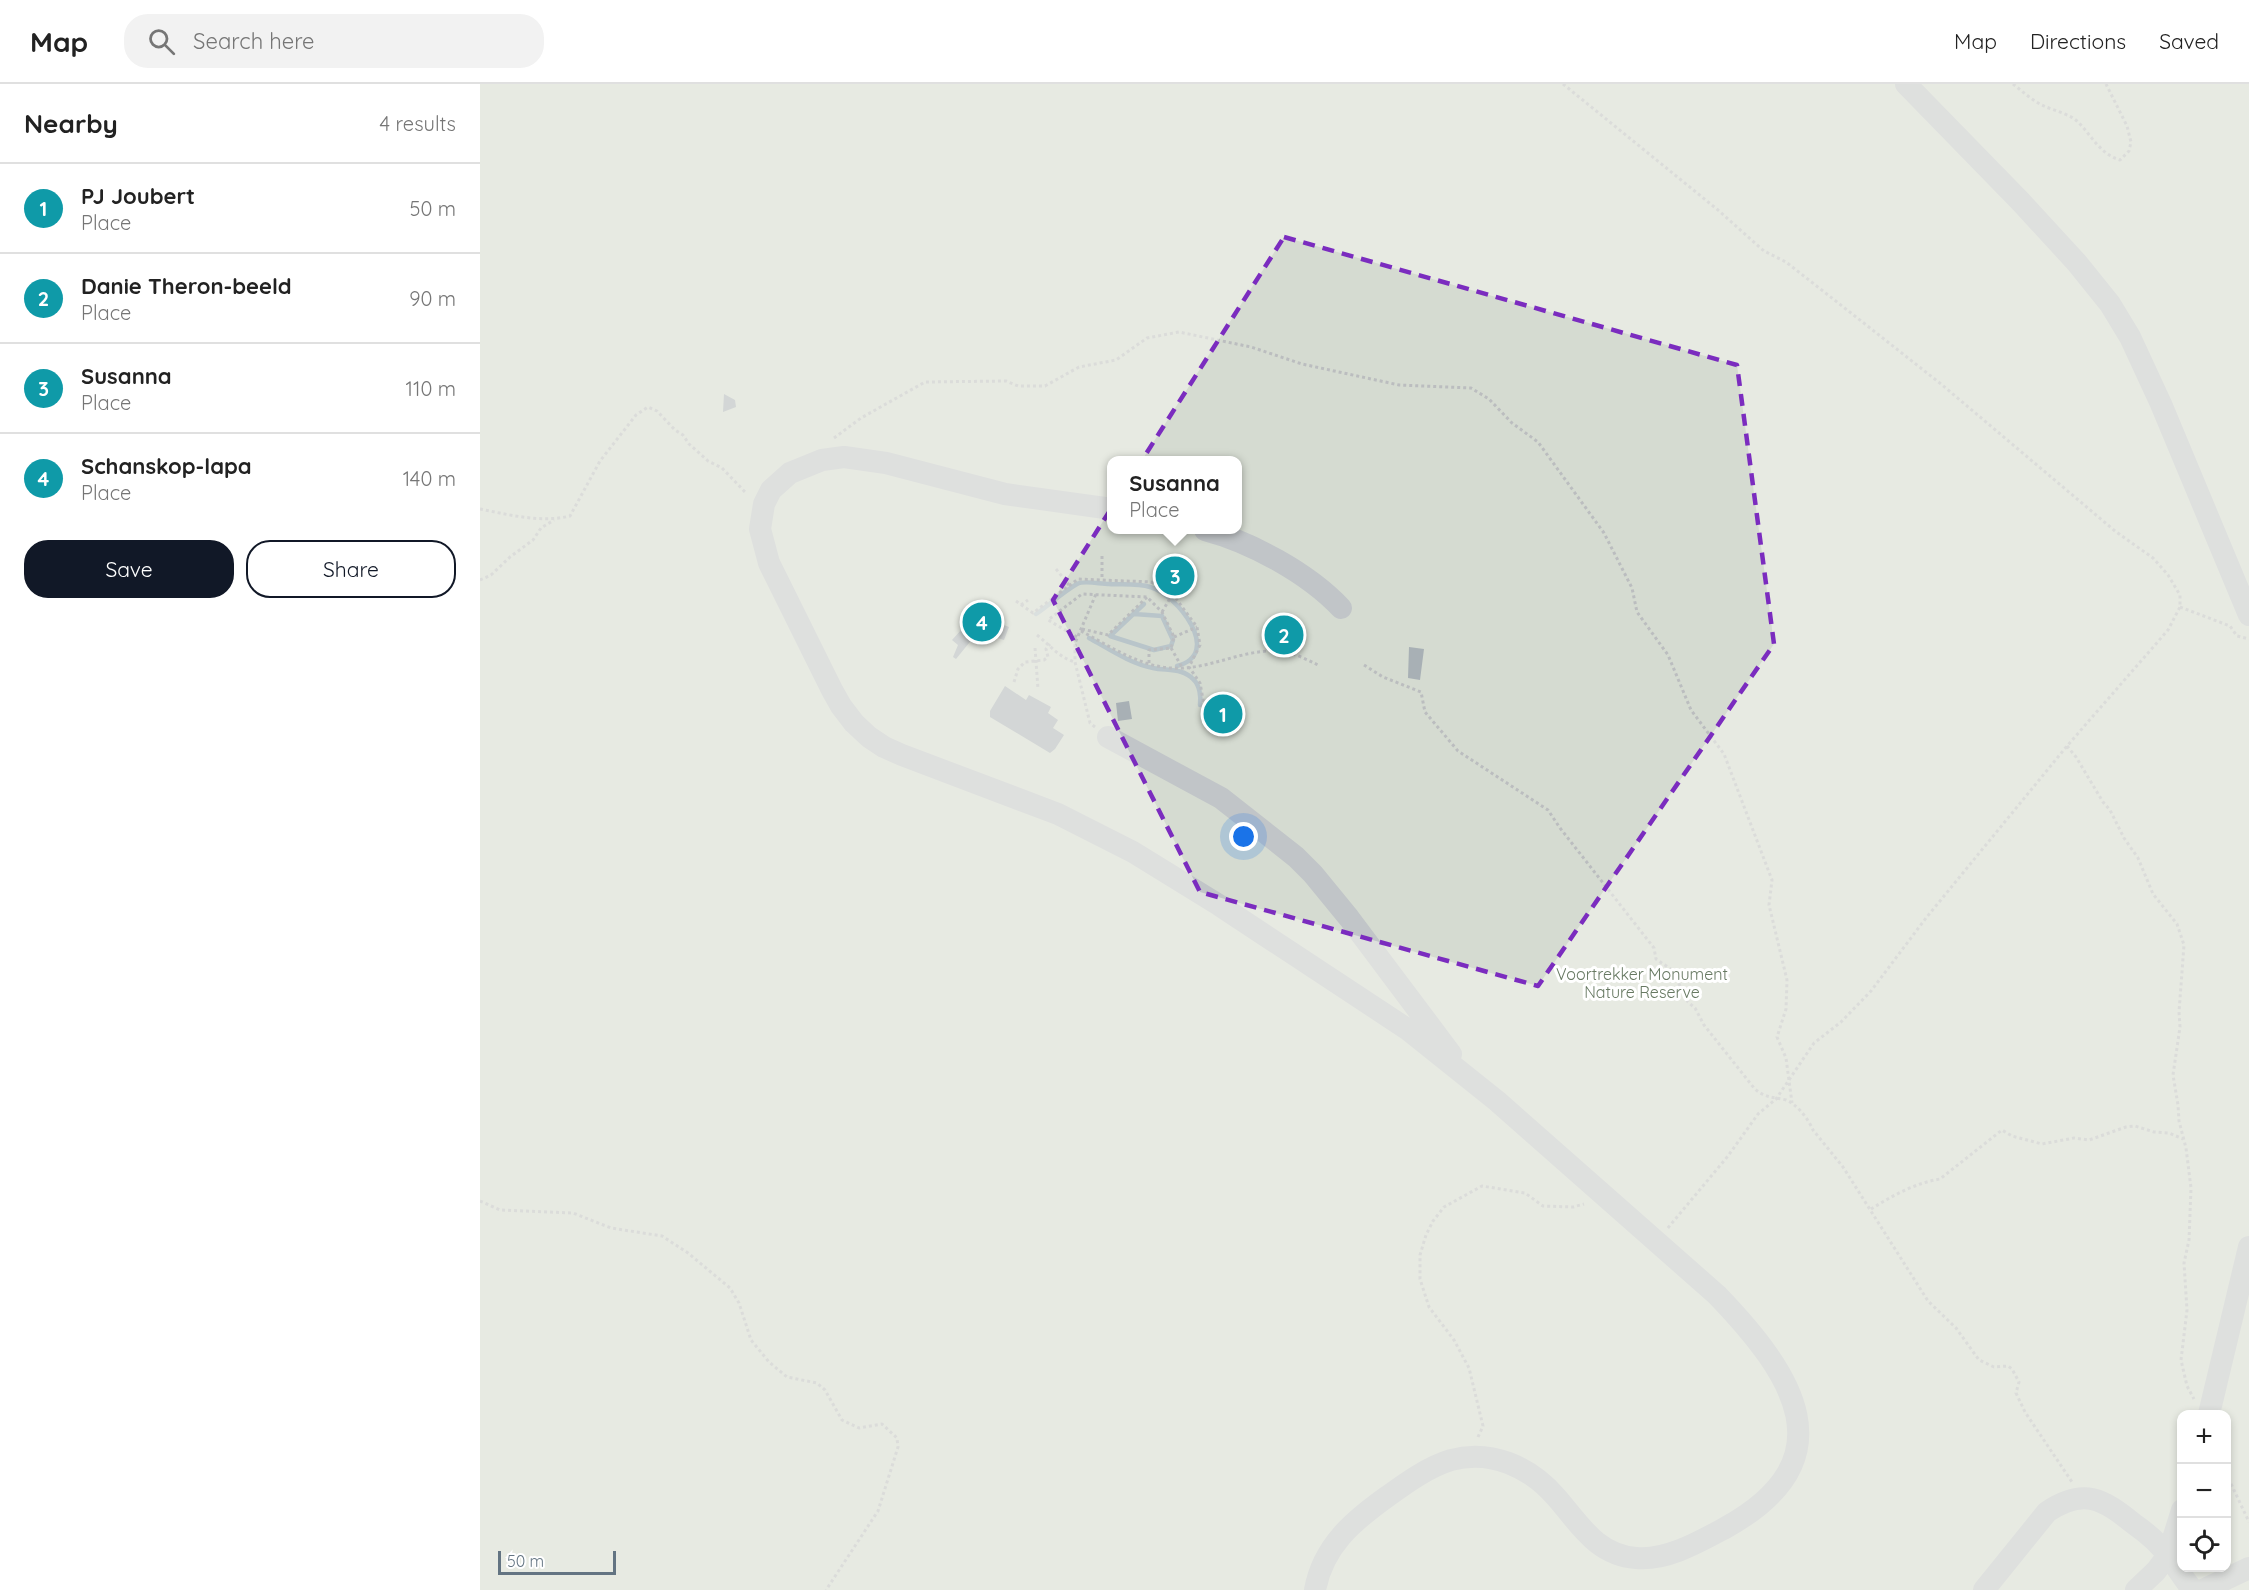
<!DOCTYPE html>
<meta charset="utf-8">
<style>
:root{--surface:#fff;--page:#f2f2f2;--text:#222;--muted:#767676;--line:#e0e0e0;--accent:#111827}
body{margin:0;font-family:Quicksand,sans-serif;background:var(--page);color:var(--text)}
.controls{position:absolute;right:18px;bottom:18px;display:grid;overflow:hidden;border-radius:12px;box-shadow:0 3px 9px #0003}
.controls button{width:54px;height:54px;display:grid;place-items:center;padding:0;border:0;border-bottom:2px solid var(--line);background:var(--surface);color:var(--text);font:30px sans-serif}
.scale{position:absolute;left:18px;bottom:15px;width:118px;box-sizing:border-box;padding-left:6px;border:3px solid #637482;border-top:0;font-size:16px;line-height:21px;white-space:nowrap;color:#637482;-webkit-text-stroke:4px #fff;paint-order:stroke}
.you{position:absolute;left:764px;top:753px;width:21px;height:21px;margin:-15px;border:4px solid #fff;border-radius:50%;background:#1a73e8;box-shadow:0 0 0 9px #1a73e833}
.badge{display:grid;place-items:center;width:39px;height:39px;border-radius:50%;background:var(--accent);color:#fff;font-size:20px;font-weight:700}
.pin{position:absolute;translate:-50% -50%;border:3px solid #fff;box-shadow:0 2px 6px #0006}
.popup{position:absolute;left:627px;top:372px;width:135px;height:78px;box-sizing:border-box;display:grid;place-content:center;border-radius:12px;background:var(--surface);filter:drop-shadow(0 2px 4px #0005);font-size:20px;white-space:nowrap;color:var(--muted)}
.popup b{font-size:22px;color:var(--text)}
.popup::after{content:'';position:absolute;left:50%;top:100%;margin-left:-12px;border:12px solid transparent;border-top-color:var(--surface)}
.list{margin:0;padding:0;list-style:none}
h2{display:flex;justify-content:space-between;align-items:center;height:78px;margin:0;padding:0 24px;font-size:26px}
h2 small{font-size:20px;font-weight:400;color:var(--muted)}
.list li{display:grid;grid-template-columns:39px 1fr auto;gap:18px;align-items:center;box-sizing:border-box;height:90px;padding:0 24px;border-top:2px solid var(--line)}
.list b{display:block;font-size:22px;white-space:nowrap}
.list p{margin:0;font-size:20px;white-space:nowrap;color:var(--muted)}
.list em{font-size:20px;font-style:normal;color:var(--muted)}
.actions{display:flex;gap:12px;padding:18px 24px}
.actions a{flex:1;padding:14px 0;border:2px solid var(--accent);border-radius:24px;text-align:center;font-size:21px;color:var(--accent)}
.actions .main{background:var(--accent);color:#fff}
.icon{flex:none;width:33px;height:33px;fill:none;stroke:currentColor;stroke-width:2;stroke-linecap:round;stroke-linejoin:round}
.map{position:relative;flex:none;width:1769px;height:1506px;overflow:hidden}
header{display:flex;align-items:center;gap:36px;box-sizing:border-box;height:84px;padding:0 30px;background:var(--surface);border-bottom:2px solid var(--line)}
header strong{font-size:28px}
nav{display:flex;gap:33px;margin-inline-start:auto;font-size:21px}
.search{width:420px;height:54px;background:var(--page);display:flex;align-items:center;gap:15px;box-sizing:border-box;padding:0 21px;border-radius:24px;color:var(--muted);font-size:22px}
main{display:flex}
aside{flex:1;background:var(--surface)}
.map>svg:first-child{display:block}
</style>
<header>
<strong>Map</strong>
<div class="search"><svg class="icon" aria-label="search" viewBox="0 0 24 24"><circle cx="10" cy="10" r="6"/><path d="M15 15l6 6"/></svg>Search here</div>
<nav><a>Map</a><a>Directions</a><a>Saved</a></nav>
</header>
<main>
<aside>
<h2>Nearby<small>4 results</small></h2>
<ul class="list">
<li><span class="badge" style="background:#0f9aa8">1</span><div><b>PJ Joubert</b><p>Place</p></div><em>50 m</em></li>
<li><span class="badge" style="background:#0f9aa8">2</span><div><b>Danie Theron-beeld</b><p>Place</p></div><em>90 m</em></li>
<li><span class="badge" style="background:#0f9aa8">3</span><div><b>Susanna</b><p>Place</p></div><em>110 m</em></li>
<li><span class="badge" style="background:#0f9aa8">4</span><div><b>Schanskop-lapa</b><p>Place</p></div><em>140 m</em></li>
</ul>
<div class="actions"><a class="main">Save</a><a>Share</a></div>
</aside>
<div class="map">
<svg width="1769" height="1506" viewBox="0 0 1769 1506">
<rect width="100%" height="100%" fill="#f5f5f0"/>
<path fill="#d5dbd1" fill-rule="evenodd" d="M0 0H1769V1506H0ZM632 376H758V446H632ZM1702 1330H1746V1484H1702Z"/>
<g fill="none" stroke-linecap="round" stroke-linejoin="round">
<path stroke="#b9c5ca" stroke-width="4.5" d="M556 530C569 521 583 508 597 500 604 496 620 500 629 500 641 501 658 499 670 503 697 510 744 570 697 582
M654 530 682 532 693 556 691 562 674 566 630 552 664 520
M609 554C629 565 651 580 673 584 687 587 703 584 713 595 720 601 721 613 720 621"/>
</g>
<path fill="#a8b0b5" d="M244 310 255 316 256 323 243 328Z
M495 524 501 532 529 543 524 556 498 548 476 575 473 573 478 561 472 556 481 546H485Z
M929 563 944 565 940 596 928 594Z
M525 602 546 616 549 611 571 623 568 629 578 636 573 644 584 651 575 665 570 669 510 633V627Z
M649 617 652 635 638 637 636 619Z"/>
<g fill="none" stroke-linecap="round" stroke-linejoin="round">
<path stroke="#bbbdbf" stroke-width="3" stroke-dasharray="3 3" stroke-linecap="butt" d="M1083 0 1238 126 1284 167 1306 178 1385 240 1461 300 1635 447 1673 474 1688 491 1700 511V523L1688 546 1587 662 1446 834 1391 907 1361 938 1334 959 1296 1015 1278 1030 1248 1072 1187 1145
M1533 0C1543 8 1553 17 1564 22 1575 27 1590 30 1598 38 1612 52 1620 70 1640 76L1649 67 1651 58 1647 42 1626 0
M354 354 381 334 445 298 526 297 538 302H565L599 283 636 276 667 254 699 248 771 263 822 280 919 301 991 304 1009 315 1032 339 1058 358 1124 449 1152 504 1157 528 1188 571 1211 626 1244 670 1292 796 1289 821 1307 896 1306 925 1297 953 1306 974 1312 1019
M0 425C30 431 61 439 90 432L120 377 156 331 168 323 177 327 195 346 203 351 209 360 228 377 242 384 267 410
M622 472V496
M576 485 589 501
M0 496 11 491 30 473 53 456 61 444 74 436
M536 517 553 529 598 495 671 498 694 512 717 543 720 561 709 583 720 599 724 621 739 632 747 612
M541 521 548 516
M1700 523 1750 542 1757 552 1769 555
M682 528 692 511
M602 545 628 551 667 513
M601 547C633 564 666 587 704 584 736 582 766 565 799 567 812 568 826 575 838 581
M557 551C570 561 578 573 595 578
M597 553 568 536 602 510 667 513 682 528 694 553 691 564 669 566V581
M694 553 717 543
M555 564 558 605
M691 564 703 585
M792 568V564L797 555
M884 581 903 593 941 608 945 628 978 667 1068 726 1080 744 1174 864 1176 875 1192 886 1208 918 1215 924 1224 941 1274 1004C1284 1014 1294 1013 1306 1016 1317 1020 1329 1036 1333 1046L1363 1083 1448 1217 1476 1244 1499 1276 1514 1283 1528 1282 1532 1285 1539 1298 1536 1309 1545 1328 1592 1398
M534 598 538 585 545 578 564 576 568 573 566 565 570 560
M615 643 610 639 595 578V559L616 510
M1587 662 1596 673 1623 718 1630 726 1644 754 1658 774 1673 810 1697 840 1704 861 1699 928 1700 943 1693 991 1698 1021 1699 1037 1706 1064 1711 1104 1709 1156 1704 1179 1707 1226 1701 1276 1707 1302 1714 1315
M0 1117 20 1126 93 1129 131 1144 182 1152 208 1169 250 1204 259 1219 271 1256 289 1278 307 1293 337 1299 345 1306 362 1336 379 1344 402 1340 417 1354 418 1363 398 1427 346 1506
M1391 1125C1412 1112 1435 1099 1460 1095L1522 1046 1532 1052 1562 1060 1594 1054 1609 1056 1646 1043 1655 1042 1674 1048 1689 1049 1703 1055
M998 1353 1003 1342 989 1284 974 1256 949 1223 940 1195V1171L946 1151 953 1137 964 1123 1002 1102 1045 1109 1063 1122 1093 1123 1104 1120
M1746 1389 1769 1438"/>
<path stroke="#c1c5c8" stroke-width="22" d="M1426 0 1541 118 1597 179 1630 220 1650 253 1681 320 1769 531
M632 425 525 410 406 379 364 373 342 376 310 389 291 406 284 420 280 445 289 479 352 606 361 622 374 639 389 653 404 663 422 671 578 730 653 768 739 821 927 945 1017 1017 1237 1211C1313 1290 1370 1375 1245 1444 1219 1458 1186 1477 1156 1474 1116 1471 1099 1439 1076 1413 1050 1383 1011 1365 971 1376 948 1383 926 1399 908 1412 873 1437 843 1462 835 1506
M725 446C771 458 828 489 861 524
M628 653 741 714 816 773 833 790 869 834 971 970
M1729 1330 1769 1163
M1504 1506 1567 1428C1604 1403 1623 1415 1654 1440 1667 1449 1679 1459 1688 1472 1697 1483 1703 1495 1713 1506
M1656 1506 1676 1487 1688 1471 1702 1426
M1723 1506 1769 1484"/>
</g>
<path d="M0 0H1769V1506H0ZM804 153 1257 281 1294 560 1058 902 720 808 573 516Z" fill="#f5f5f0" fill-opacity=".55" fill-rule="evenodd"/>
<path fill="none" stroke="#7b2cbf" stroke-width="4.5" stroke-dasharray="12 8" stroke-linejoin="round" d="M804 153 1257 281 1294 560 1058 902 720 808 573 516Z"/>
<g text-anchor="middle" dominant-baseline="central" stroke-width="6" stroke-linejoin="round" paint-order="stroke">
<g font-size="16" fill="#677962" stroke="#fff">
<text x="1162" y="890">Voortrekker Monument<tspan x="1162" dy="18">Nature Reserve</tspan></text>
</g>
</g>
</svg>
<div class="controls">
<button>+</button>
<button>−</button>
<button><svg class="icon" aria-label="locate" viewBox="0 0 24 24"><circle cx="12" cy="12" r="6"/><path d="M12 2v4M12 18v4M2 12h4M18 12h4"/></svg></button>
</div>
<div class="scale">50 m</div>
<div class="you"></div>
<div class="pin badge" style="left:743px;top:630px;background:#0f9aa8">1</div>
<div class="pin badge" style="left:804px;top:551px;background:#0f9aa8">2</div>
<div class="pin badge" style="left:695px;top:492px;background:#0f9aa8">3</div>
<div class="popup"><b>Susanna</b>Place</div>
<div class="pin badge" style="left:502px;top:538px;background:#0f9aa8">4</div>
</div>
</main>
